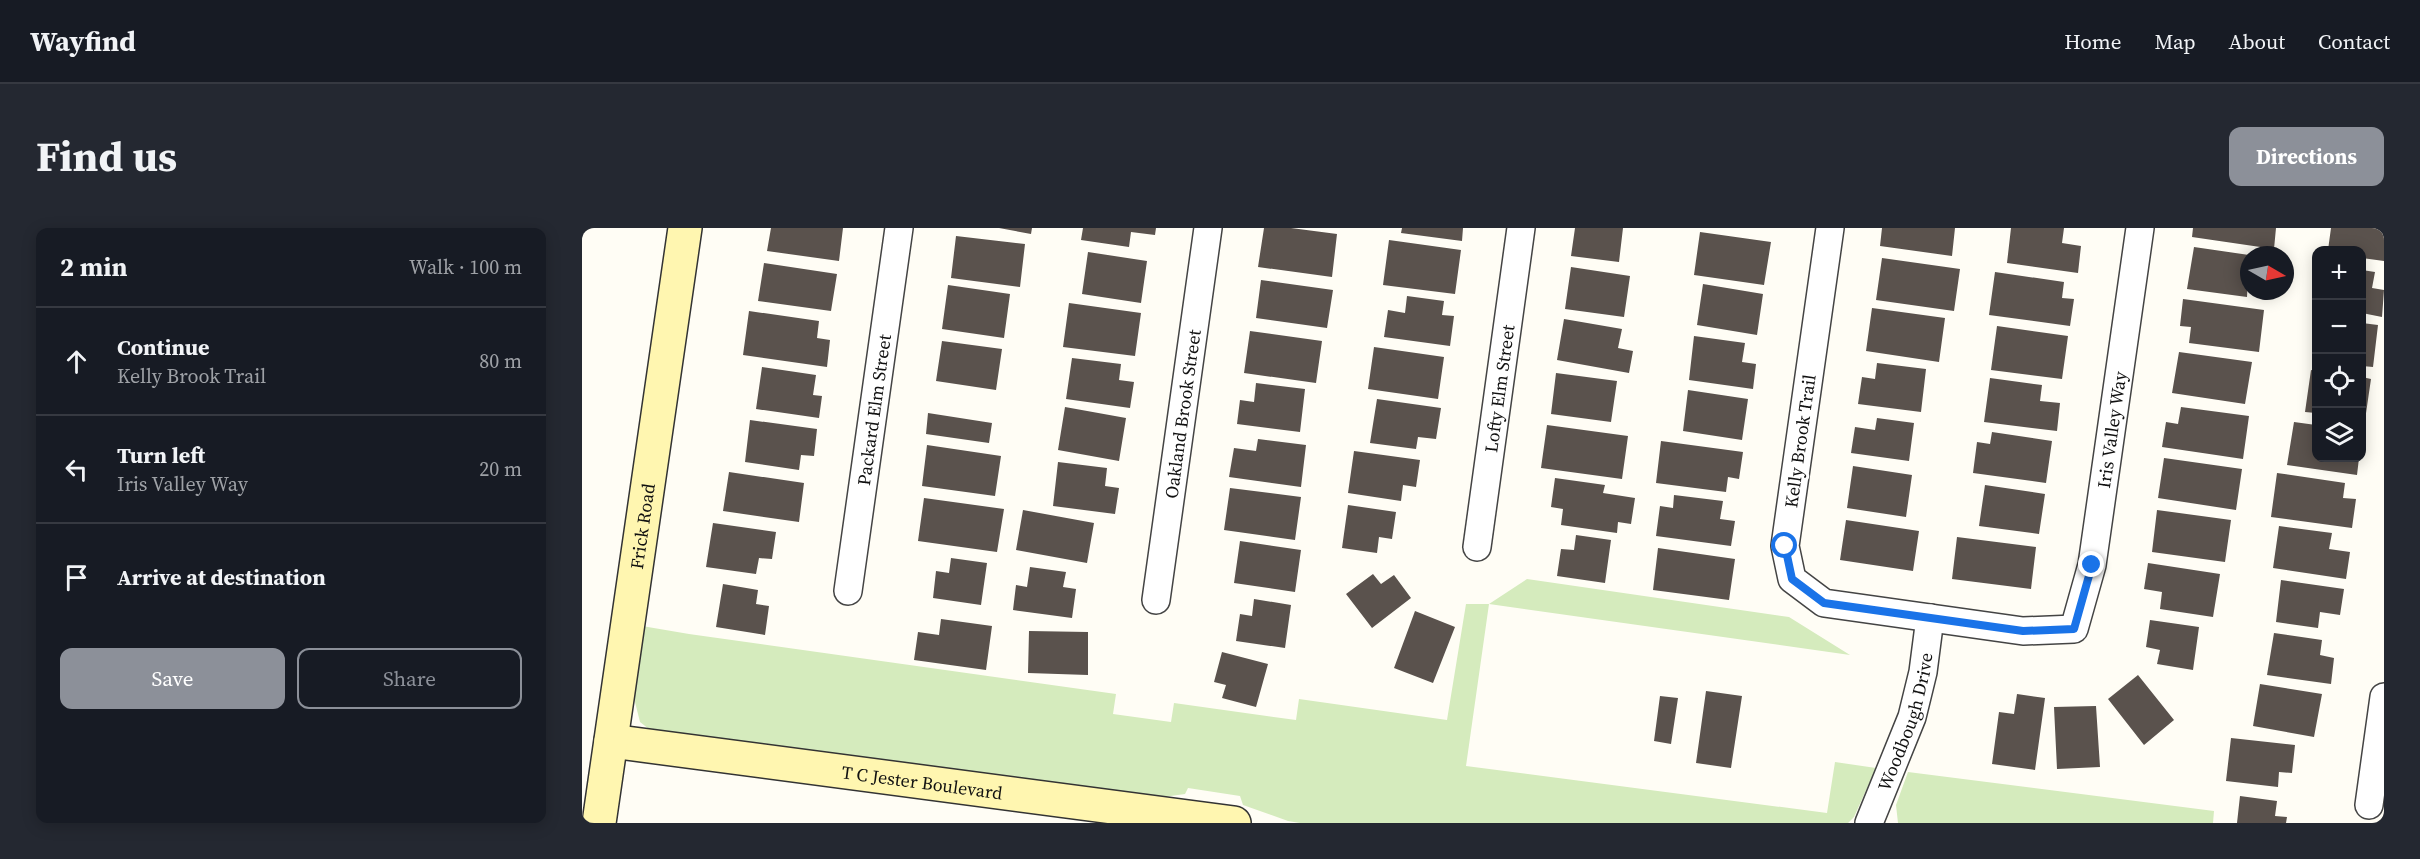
<!DOCTYPE html>
<meta charset="utf-8">
<style>
:root{--surface:#171b24;--page:#242831;--text:#f1f3f6;--muted:#9ea1a6;--line:#363941;--accent:#8c9099}
body{margin:0;font-family:"Source Serif 4",serif;background:var(--page);color:var(--text)}
.controls{position:absolute;right:18px;top:18px;display:grid;overflow:hidden;border-radius:12px;box-shadow:0 3px 15px #0003}
.controls button{width:54px;height:54px;display:grid;place-items:center;padding:0;border:0;border-bottom:2px solid var(--line);background:var(--surface);color:var(--text);font:30px sans-serif}
.compass{position:absolute;left:1658px;top:18px;width:54px;height:54px;border-radius:50%;background:var(--surface);box-shadow:0 3px 15px #0003;rotate:99deg}
.stop{position:absolute;width:18px;height:18px;margin:-14px;border:4px solid #1a73e8;border-radius:50%;background:#fff}
.stop.end{background:#1a73e8;border-color:#fff;box-shadow:0 2px 6px #0008}
.list{margin:0;padding:0;list-style:none}
h2{display:flex;justify-content:space-between;align-items:center;height:78px;margin:0;padding:0 24px;font-size:26px}
h2 small{font-size:20px;font-weight:400;color:var(--muted)}
.list li{display:grid;grid-template-columns:39px 1fr auto;gap:18px;align-items:center;box-sizing:border-box;height:108px;padding:0 24px;border-top:2px solid var(--line)}
.list b{display:block;font-size:22px;white-space:nowrap}
.list p{margin:0;font-size:20px;white-space:nowrap;color:var(--muted)}
.list em{font-size:20px;font-style:normal;color:var(--muted)}
.actions{display:flex;gap:12px;padding:18px 24px}
.actions a{flex:1;padding:14px 0;border:2px solid var(--accent);border-radius:12px;text-align:center;font-size:21px;color:var(--accent)}
.actions .main{background:var(--accent);color:#fff}
.icon{flex:none;width:33px;height:33px;fill:none;stroke:currentColor;stroke-width:2;stroke-linecap:round;stroke-linejoin:round}
.map{position:relative;flex:none;width:1802px;height:595px;overflow:hidden;border-radius:12px}
header{display:flex;align-items:center;gap:36px;box-sizing:border-box;height:84px;padding:0 30px;background:var(--surface);border-bottom:2px solid var(--line)}
header strong{font-size:28px}
nav{display:flex;gap:33px;margin-inline-start:auto;font-size:21px}
.intro{display:flex;align-items:center;justify-content:space-between;box-sizing:border-box;height:144px;padding:0 36px}
h1{margin:0;font-size:42px}
.button{padding:15px 27px;border-radius:12px;background:var(--accent);color:#fff;font-size:21px;font-weight:700}
main{display:flex;gap:36px;padding:0 36px}
aside{flex:1;background:var(--surface);border-radius:12px;box-shadow:0 3px 15px #0003}
.map>svg:first-child{display:block}
</style>
<header>
<strong>Wayfind</strong>
<nav><a>Home</a><a>Map</a><a>About</a><a>Contact</a></nav>
</header>
<div class="intro"><h1>Find us</h1><a class="button">Directions</a></div>
<main>
<aside>
<h2>2 min<small>Walk · 100 m</small></h2>
<ul class="list">
<li><svg class="icon" aria-label="ahead" viewBox="0 0 24 24"><path d="M12 20V5M6 11l6-6 6 6"/></svg><div><b>Continue</b><p>Kelly Brook Trail</p></div><em>80 m</em></li>
<li><svg class="icon" aria-label="left" viewBox="0 0 24 24"><path d="M17 20v-9H6M10 6l-5 5 5 5"/></svg><div><b>Turn left</b><p>Iris Valley Way</p></div><em>20 m</em></li>
<li><svg class="icon" aria-label="arrive" viewBox="0 0 24 24"><path d="M6 21V4h12l-3 4 3 4H6"/></svg><div><b>Arrive at destination</b></div></li>
</ul>
<div class="actions"><a class="main">Save</a><a>Share</a></div>
</aside>
<div class="map">
<svg width="1802" height="595" viewBox="0 0 1802 595">
<rect width="100%" height="100%" fill="#fffdf5"/>
<path fill="#d5ebbd" d="M945 351 1207 389 1268 427 907 376 884 538 1245 585 1253 534 1294 540 1272 589 1266 595H718L706 593 661 577 658 568 606 560 603 566 560 572 72 505 58 494 51 466 60 398 107 406 534 466 531 486 589 494 592 475 714 492 717 471 865 492 884 376H907Z
M1326 544 1632 583 1631 595H1316L1314 577Z"/>
<path fill="#5a524d" d="M189 0H261L257 33 185 23Z
M417 0H450L449 6Z
M501 0H574L573 7 549 4 547 19 499 12Z
M682 0H709L755 6 750 49 676 39Z
M820 0H881L880 13 819 5Z
M993 0H1041L1037 34 989 28Z
M1300 0H1373L1370 28 1298 18Z
M1429 0H1482L1480 15 1499 18 1496 45 1425 35Z
M1611 0H1694L1692 21 1610 9Z
M1749 0H1802V33L1780 30V22H1746Z
M1118 4 1189 14 1182 57 1112 47Z
M374 8 443 16 438 59 369 50Z
M807 12 879 22 873 66 801 57Z
M1612 19 1667 27 1665 69 1605 61Z
M506 24 565 33 559 75 500 66Z
M1300 30 1378 41 1372 83 1294 72Z
M182 35 255 46 249 83 176 73Z
M989 39 1048 48 1042 89 983 81Z
M1780 42 1793 44 1790 60 1802 62 1800 89 1780 85Z
M1413 44 1482 54 1480 70 1492 71 1488 98 1407 87Z
M679 52 751 62 745 100 674 90Z
M1121 56 1181 66 1175 107 1115 97Z
M366 57 428 66 422 110 360 101Z
M825 68 862 73 860 87 872 88 868 118 802 109 806 82 823 85Z
M1601 71 1682 82 1677 124 1607 115 1609 99 1598 98Z
M487 75 559 85 553 128 481 119Z
M1290 80 1363 90 1357 134 1284 123Z
M167 83 237 93 235 110 248 112 245 139 161 127Z
M982 91 1040 101 1036 120 1051 123 1047 145 975 132Z
M1780 95 1796 97 1791 139 1780 138Z
M1415 98 1486 108 1480 151 1409 142Z
M668 103 740 113 734 155 662 145Z
M1112 108 1163 115 1160 134 1174 136 1171 161 1107 152Z
M360 113 420 121 414 162 354 153Z
M792 119 862 129 856 171 786 161Z
M1597 124 1670 134 1663 176 1590 165Z
M490 130 539 136 537 152 552 154 548 180 484 171Z
M1295 135 1344 141 1339 184 1276 176 1280 149 1293 151Z
M180 139 234 147 231 167 240 168 237 190 174 181Z
M1729 142 1734 143V185L1723 184Z
M974 145 1035 153 1029 194 969 186Z
M1780 149 1789 151 1783 192H1780Z
M1408 150 1460 157 1458 173 1478 175 1475 203 1402 194Z
M674 155 723 161 718 204 655 196 658 172 672 174Z
M1106 162 1166 171 1160 212 1101 203Z
M795 171 859 180 854 211 836 209 834 221 788 215Z
M483 179 544 190 537 233 476 222Z
M1599 179 1667 188 1661 231 1580 219 1584 194 1596 196Z
M346 185 410 195 407 215 344 206Z
M1295 190 1332 195 1327 233 1269 225 1273 199 1293 202Z
M168 192 235 201 232 228 219 227 217 242 163 234Z
M1712 194 1734 197V230H1777L1775 247 1705 237Z
M965 197 1046 208 1040 251 959 240Z
M1410 204 1470 213 1464 255 1391 245 1395 214 1408 216Z
M676 211 724 217 719 259 647 249 652 220 674 223Z
M1079 213 1161 224 1157 251 1146 249 1144 264 1074 255Z
M345 217 419 228 413 268 340 258Z
M772 223 838 232 834 259 821 257 819 273 766 265Z
M1582 230 1660 241 1654 282 1576 270Z
M476 234 525 240 523 258 537 260 533 286 471 278Z
M1271 238 1330 247 1324 289 1265 280Z
M147 244 222 255 217 294 141 283Z
M1695 245 1763 255 1761 270 1774 271 1770 300 1689 289Z
M973 250 1023 257 1021 265 1053 270 1049 296 1036 294 1035 305 979 297 981 281 969 279Z
M1403 257 1463 266 1457 306 1397 298Z
M648 260 719 269 713 312 642 302Z
M1092 267 1141 273 1138 291 1153 293 1149 318 1074 308 1078 278 1091 280Z
M342 270 422 281 415 324 336 313Z
M766 277 814 284 810 311 797 309 795 325 760 320Z
M441 282 512 295 505 335 434 322Z
M1575 282 1649 292 1643 334 1570 324Z
M1264 292 1337 303 1331 343 1258 332Z
M131 295 194 304 190 331 177 330 174 346 124 339Z
M1697 298 1750 305 1747 321 1768 324 1764 351 1691 340Z
M994 307 1029 312 1023 355 975 348 979 321 992 322Z
M1375 309 1454 319 1449 361 1370 351Z
M658 313 719 322 713 364 652 355Z
M1076 320 1153 331 1147 372 1071 362Z
M369 330 405 335 399 377 351 370 354 343 367 345Z
M1566 335 1638 346 1631 389 1578 381 1580 364 1562 361Z
M448 339 484 344 481 359 494 361 490 390 431 382 434 357 445 359Z
M791 346 799 356 812 347 829 370 790 400 764 366Z
M1699 352 1762 361 1758 387 1738 384 1736 400 1694 394Z
M141 356 176 362 174 376 187 378 183 407 134 399Z
M672 371 709 377 703 420 654 413 658 386 670 388Z
M833 383 873 399 851 455 812 440Z
M359 391 410 398 404 442 332 432 336 404 357 407Z
M1568 392 1617 399 1611 442 1575 436 1578 422 1564 419Z
M447 403 506 404V447L446 445Z
M1692 405 1740 412 1738 427 1752 430 1749 456 1685 447Z
M640 424 686 436 674 479 640 470 644 457 632 454Z
M1556 447 1592 492 1562 517 1526 471Z
M1678 456 1740 466 1732 509 1671 498Z
M1124 463 1160 468 1149 540 1114 535Z
M1435 466 1463 470 1453 542 1410 536 1417 484 1432 486Z
M1078 468 1096 470 1089 516 1072 513Z
M1514 478 1518 539 1475 541 1472 479Z
M1649 510 1713 517 1710 545 1697 544 1696 559 1644 553Z
M1658 568 1695 573 1693 588 1705 589 1704 595H1655Z"/>
<g fill="none" stroke-linecap="round" stroke-linejoin="round">
<defs>
<g id="street">
<path id="s1" d="M1248 0 1203 318 1210 351 1242 375 1441 403 1492 401 1510 337 1558 0"/>
<path id="s2" d="M895 319 939 0"/>
<path id="s3" d="M266 363 317 0"/>
<path id="s4" d="M574 372 626 0"/>
<path d="M1787 577 1802 469"/>
<path id="s5" d="M1287 595 1330 489 1341 444 1348 390"/>
</g>
<g id="secondary">
<path id="s6" d="M29 513 652 595"/>
<path id="s7" d="M17 595 103 0"/>
</g>
</defs>
<use href="#street" stroke="#444" stroke-width="30"/>
<use href="#secondary" stroke="#333" stroke-width="36"/>
<use href="#street" stroke="#fff" stroke-width="27"/>
<use href="#secondary" stroke="#fff6b0" stroke-width="33"/>
</g>
<g fill="none" stroke-linecap="round" stroke-linejoin="round">
<path stroke="#1a73e8" stroke-width="8" d="M1203 318 1210 351 1242 375 1441 403 1492 401 1510 337"/>
</g>
<g text-anchor="middle" dominant-baseline="central" stroke-width="6" stroke-linejoin="round" paint-order="stroke">
<g font-size="18" fill="#111" stroke="#fff">
<text stroke="none"><textPath href="#s2" startOffset="160">Lofty Elm Street</textPath></text>
<text stroke="none"><textPath href="#s3" startOffset="183">Packard Elm Street</textPath></text>
<text stroke="none"><textPath href="#s4" startOffset="188">Oakland Brook Street</textPath></text>
<text stroke="none"><textPath href="#s1" startOffset="850">Iris Valley Way</textPath></text>
<text transform="translate(1218 213) rotate(-82)">Kelly Brook Trail</text>
<text stroke="none"><textPath href="#s7" startOffset="300">Frick Road</textPath></text>
<text stroke="none"><textPath href="#s5" startOffset="108">Woodbough Drive</textPath></text>
<text stroke="none"><textPath href="#s6" startOffset="314">T C Jester Boulevard</textPath></text>
</g>
</g>
</svg>
<div class="controls">
<button>+</button>
<button>−</button>
<button><svg class="icon" aria-label="locate" viewBox="0 0 24 24"><circle cx="12" cy="12" r="6"/><path d="M12 2v4M12 18v4M2 12h4M18 12h4"/></svg></button>
<button><svg class="icon" aria-label="layers" viewBox="0 0 24 24"><path d="M12 4l9 5-9 5-9-5zM3 14l9 5 9-5"/></svg></button>
</div>
<svg class="compass" viewBox="-18 -18 36 36"><path d="M0-13l5 13h-10z" fill="#e53935"/><path d="M0 13l5-13h-10z" fill="#9ea1a6"/></svg>
<div class="stop" style="left:1203px;top:318px"></div>
<div class="stop end" style="left:1510px;top:337px"></div>
</div>
</main>
